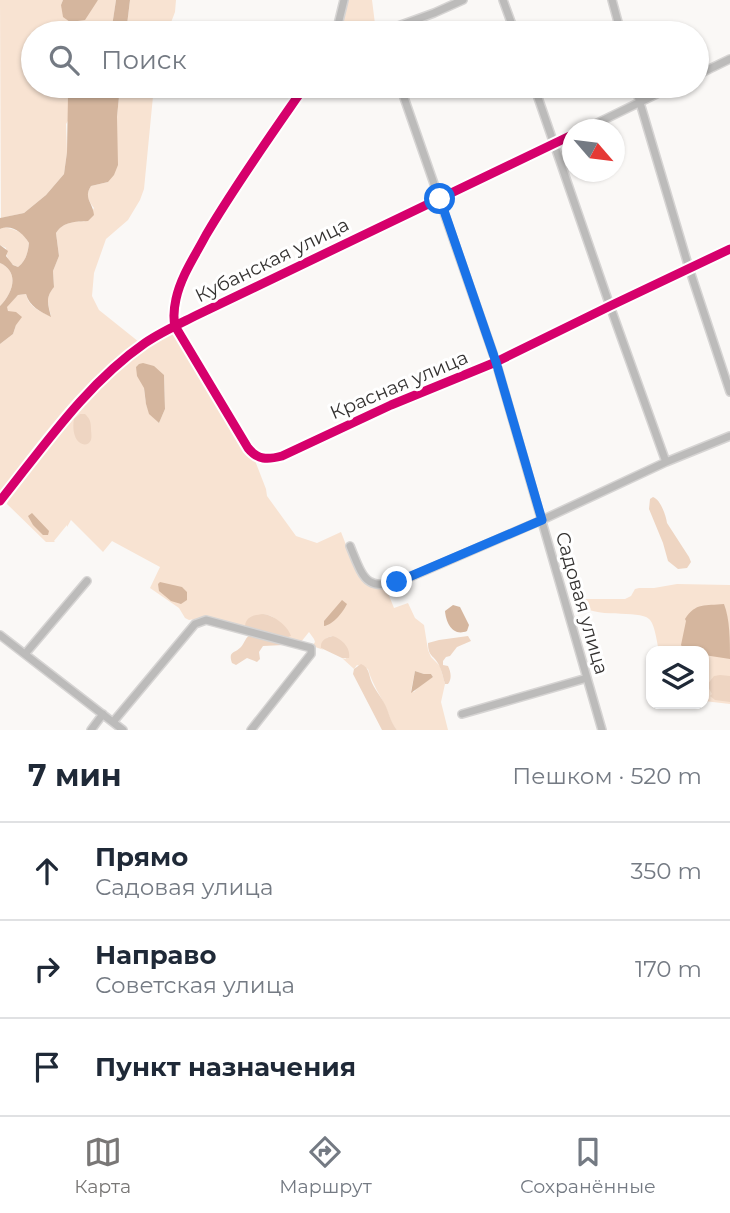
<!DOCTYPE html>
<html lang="ru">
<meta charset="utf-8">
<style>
:root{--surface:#fff;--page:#f2f2f3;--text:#1f2937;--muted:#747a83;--line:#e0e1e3;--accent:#797776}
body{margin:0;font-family:Montserrat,sans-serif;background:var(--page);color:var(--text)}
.controls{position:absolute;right:21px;bottom:21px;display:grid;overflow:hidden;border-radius:14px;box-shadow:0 2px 5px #0004}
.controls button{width:63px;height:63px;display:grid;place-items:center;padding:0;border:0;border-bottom:2px solid var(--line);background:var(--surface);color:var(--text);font:35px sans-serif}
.compass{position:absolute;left:562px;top:119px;width:63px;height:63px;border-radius:50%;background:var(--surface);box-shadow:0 2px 5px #0004;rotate:118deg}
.stop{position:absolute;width:21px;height:21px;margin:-16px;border:5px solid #1a73e8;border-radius:50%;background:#fff}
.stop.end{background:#1a73e8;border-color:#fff;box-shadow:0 2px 7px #0008}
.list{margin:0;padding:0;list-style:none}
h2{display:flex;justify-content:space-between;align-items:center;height:91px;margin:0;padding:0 28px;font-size:30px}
h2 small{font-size:23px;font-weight:400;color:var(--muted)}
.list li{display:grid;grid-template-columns:46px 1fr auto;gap:21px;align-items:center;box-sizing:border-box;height:98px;padding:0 28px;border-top:2px solid var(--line)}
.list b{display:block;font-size:26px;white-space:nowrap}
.list p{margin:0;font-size:23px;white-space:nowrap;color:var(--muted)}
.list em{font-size:23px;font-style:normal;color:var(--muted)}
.icon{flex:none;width:38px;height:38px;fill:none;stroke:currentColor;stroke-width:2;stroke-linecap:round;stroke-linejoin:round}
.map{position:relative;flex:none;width:730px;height:730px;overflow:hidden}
.search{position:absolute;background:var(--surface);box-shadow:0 2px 5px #0004;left:21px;right:21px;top:21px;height:77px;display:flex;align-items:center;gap:18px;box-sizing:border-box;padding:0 24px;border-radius:38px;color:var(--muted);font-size:26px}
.sheet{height:385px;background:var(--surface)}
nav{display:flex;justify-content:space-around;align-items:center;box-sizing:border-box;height:98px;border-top:2px solid var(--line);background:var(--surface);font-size:19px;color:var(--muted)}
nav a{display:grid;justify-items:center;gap:4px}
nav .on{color:var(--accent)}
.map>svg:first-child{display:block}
</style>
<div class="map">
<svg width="730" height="730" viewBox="0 0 730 730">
<rect width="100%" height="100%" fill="#faf8f6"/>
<path fill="#f8e3d2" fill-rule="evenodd" d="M0 0H63L61 5 93 6 98 0H116L111 33H33V86H110V88L104 94 93 95 88 90 66 124 67 152 64 174 46 195 24 213 1 218Z
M130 0H176L175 12 167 33H126Z
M346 0H372L376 32 339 33Z
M120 86H154L144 189 140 200 128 220 106 239 94 273 92 296 99 310 139 342C84 384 43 440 0 494V344L13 334 16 325 6 307 18 295 26 294C28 306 40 312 51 316 48 303 45 299 54 286L53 271 59 256 56 233C64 221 74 222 87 221L94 208C88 200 85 195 91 186L108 182 117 140V117Z
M4 227C18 231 21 230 29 243 28 252 26 261 18 267 9 264 6 257 6 248L0 245V229Z
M0 263C20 272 13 293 0 306Z
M170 331 176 334 245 450 254 458 266 489 267 496 296 536 317 543 341 532C347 546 358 583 374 587 378 588 382 588 386 588L394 608 408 603 415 618 424 625 428 650 431 657 440 666 445 684 441 702 448 730H397C391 723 390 718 387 710 381 696 372 684 368 669L357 665 354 669 342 658 346 659 333 636C325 637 324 640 321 648L324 650 312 646 315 642 314 639 309 632 301 642 285 638C281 625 278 616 263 614L248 628 207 617 189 620 185 618 179 608 150 588 160 567 112 541 103 552 71 520 67 527V525L54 541 55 542H46L7 504 8 497C56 436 102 372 170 331ZM164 375 165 409 159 423C146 411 146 405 144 388ZM415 671 424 674H431L433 677 420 685 414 692 411 691Z
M677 584 730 585V704L704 701V651H659C657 643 655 624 649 619 639 609 593 620 578 603L581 599H625L631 596 635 589 639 588H654Z"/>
<path fill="#eed5c2" d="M80 414H85C90 419 91 422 91 429 91 431 92 437 91 440 87 449 77 443 75 436 73 431 73 424 74 419Z
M653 497C660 499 666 515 667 523L689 557 691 562 687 568 678 569 668 561 663 543 649 509 650 499Z
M263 614C274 615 288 626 291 636L285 638 245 626C246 616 255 615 263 614Z
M251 634 284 643V645L263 646 259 652 260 659 257 662 247 658 236 665 232 663C228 651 234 654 241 647 245 642 245 638 251 634Z
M333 636C342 639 351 648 349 658H342L321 648C320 640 327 637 333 636Z
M468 636 471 641 457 647 450 656 446 657 443 661V665L448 666C451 672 452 679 448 684H445C443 678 442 671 439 665 434 655 428 657 428 643L439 640Z
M361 664C370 668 368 674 372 683 376 692 384 700 387 709 390 717 391 722 397 730H382L353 674 354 669Z
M720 675 730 676V702L715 700 710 696 712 694 707 685 714 676Z"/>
<path fill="#d5b69e" d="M63 0H98L85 20 70 22 63 17 61 5Z
M116 0H130L126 33H111Z
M79 86 88 90 93 95 104 94 110 86H120L117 117 118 165 114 175 108 182 91 186C83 198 93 203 94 215L88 221C75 222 64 221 56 233L59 256 53 271 54 287C45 298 48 304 51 317 41 312 29 306 26 294L18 295 7 307 8 311 16 312 22 317 16 325 13 334 0 344V306C13 293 20 272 0 263V245L8 251 6 256 13 265 18 267C26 261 28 252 29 243 23 233 12 224 0 229V218L24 213 46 195 64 174 67 152 68 95Z
M143 363 154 366 164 375 165 409 159 423 149 414 146 404 144 388 137 376 136 367 139 364Z
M32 513 49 531 48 535H43L33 525 28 516Z
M160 582 182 587 187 592V600L181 604 171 601 159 591 158 584Z
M342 600 347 604C343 612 333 625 324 626V621Z
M724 604C730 619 730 641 730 659L704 655V651C695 651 686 654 681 645L686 621 685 619C696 602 705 606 724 604Z
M453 605 460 607 469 625 467 631C453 637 446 623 445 611Z
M415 671 424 674H431L433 677 411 693Z"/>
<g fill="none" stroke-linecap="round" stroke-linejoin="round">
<defs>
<path id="minor" d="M503 0 515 33
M612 0 621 33
M336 33 344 0
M379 33 434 13 463 0
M697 75 730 59
M305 86C271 135 236 184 206 235 195 256 181 276 176 299 174 308 173 317 175 326L248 448C258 460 267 460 282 456L391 405 496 362 610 306 730 249
M400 86 496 362 602 730
M534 86 610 306 666 462
M635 86 689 268 730 392
M583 130 673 86
M0 501C44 446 86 384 145 343 161 332 179 324 197 315L572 135
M350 546C364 580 366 593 406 579L542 520 666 462 730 436
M0 635 123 730
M25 654 87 581
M462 714 587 678
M113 722 195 624 206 620 311 648V654L251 730
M91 730 103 714"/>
</defs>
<use href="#minor" stroke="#d6d4d3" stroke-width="10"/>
<use href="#minor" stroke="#bcbbba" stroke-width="7"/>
<defs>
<path id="cycleway" d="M305 86C271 135 236 184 206 235 195 256 181 276 176 299 174 308 173 317 175 326L248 448C258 460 267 460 282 456L391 405 496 362 610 306 730 249
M0 501C44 446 86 384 145 343 161 332 179 324 197 315L572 135"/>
</defs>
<use href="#cycleway" stroke="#fff" stroke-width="13"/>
<use href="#cycleway" stroke="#d6006c" stroke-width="9"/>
</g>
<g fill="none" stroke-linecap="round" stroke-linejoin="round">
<path stroke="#1a73e8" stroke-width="9" d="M397 582 542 520 496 362 440 199"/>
</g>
<g text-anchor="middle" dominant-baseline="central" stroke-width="6" stroke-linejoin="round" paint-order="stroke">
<g font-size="19" fill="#343231" stroke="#fff">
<text transform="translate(272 260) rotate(-26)">Кубанская улица</text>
<text transform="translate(399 385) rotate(-23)">Красная улица</text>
<text transform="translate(582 603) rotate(74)">Садовая улица</text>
</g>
</g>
</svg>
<div class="controls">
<button><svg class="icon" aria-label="layers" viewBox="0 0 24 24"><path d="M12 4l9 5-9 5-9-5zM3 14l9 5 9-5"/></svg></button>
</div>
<svg class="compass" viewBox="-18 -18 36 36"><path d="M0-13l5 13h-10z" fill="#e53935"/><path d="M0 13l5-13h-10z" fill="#747a83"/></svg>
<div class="stop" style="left:440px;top:199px"></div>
<div class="stop end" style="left:397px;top:582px"></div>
<div class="search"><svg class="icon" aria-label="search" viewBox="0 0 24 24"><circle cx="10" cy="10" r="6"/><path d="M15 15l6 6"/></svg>Поиск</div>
</div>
<section class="sheet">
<h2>7 мин<small>Пешком · 520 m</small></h2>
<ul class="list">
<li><svg class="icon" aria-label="ahead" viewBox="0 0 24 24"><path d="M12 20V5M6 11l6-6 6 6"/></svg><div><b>Прямо</b><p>Садовая улица</p></div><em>350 m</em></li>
<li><svg class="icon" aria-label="right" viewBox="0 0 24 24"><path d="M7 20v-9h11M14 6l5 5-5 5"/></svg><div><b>Направо</b><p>Советская улица</p></div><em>170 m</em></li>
<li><svg class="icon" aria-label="arrive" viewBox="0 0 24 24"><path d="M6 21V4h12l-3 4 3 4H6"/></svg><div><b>Пункт назначения</b></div></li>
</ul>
</section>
<nav>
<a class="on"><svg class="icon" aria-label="map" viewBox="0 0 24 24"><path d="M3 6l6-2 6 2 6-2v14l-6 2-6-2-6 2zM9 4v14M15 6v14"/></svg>Карта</a>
<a><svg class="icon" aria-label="directions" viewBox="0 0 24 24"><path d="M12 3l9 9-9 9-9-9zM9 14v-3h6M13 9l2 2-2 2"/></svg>Маршрут</a>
<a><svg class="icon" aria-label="saved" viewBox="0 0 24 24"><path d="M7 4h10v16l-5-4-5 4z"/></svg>Сохранённые</a>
</nav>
